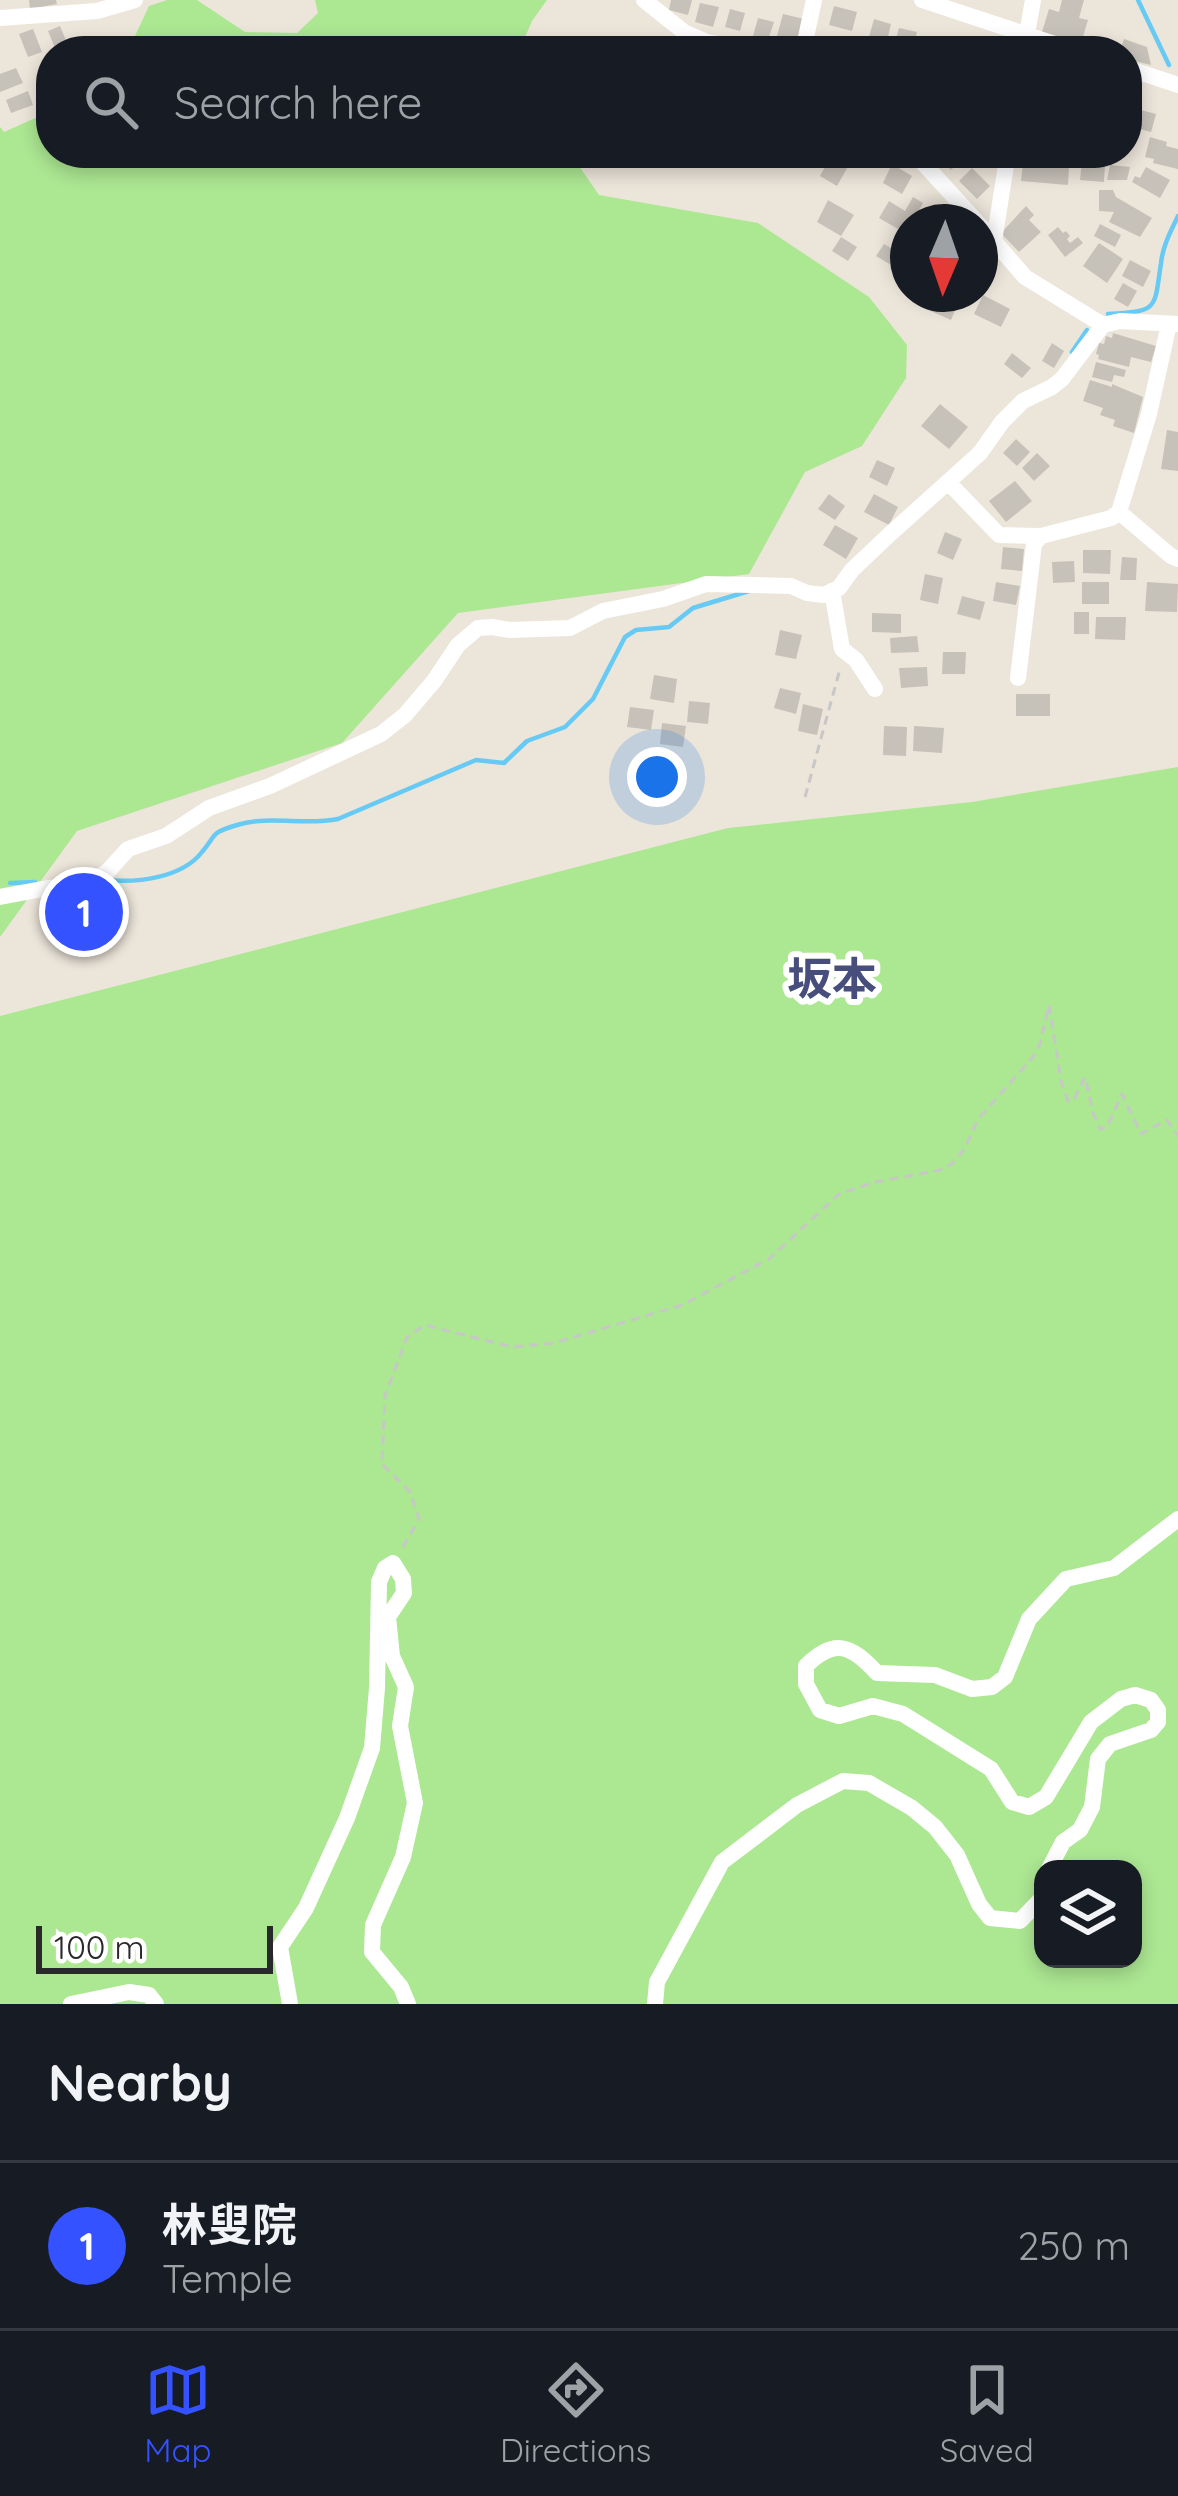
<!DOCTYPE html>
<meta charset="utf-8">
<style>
:root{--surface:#171b24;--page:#20242c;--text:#f1f3f6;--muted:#9ea1a6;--line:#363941;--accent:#3452ff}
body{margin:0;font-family:Quicksand,"Noto Sans JP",sans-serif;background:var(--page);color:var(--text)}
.controls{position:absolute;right:36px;bottom:36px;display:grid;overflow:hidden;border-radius:24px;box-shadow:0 6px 18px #0003}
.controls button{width:108px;height:108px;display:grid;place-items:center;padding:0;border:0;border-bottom:3px solid var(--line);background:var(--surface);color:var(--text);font:60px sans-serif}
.compass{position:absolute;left:890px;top:204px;width:108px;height:108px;border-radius:50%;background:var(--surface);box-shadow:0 6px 18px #0003;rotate:182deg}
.scale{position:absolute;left:36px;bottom:30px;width:237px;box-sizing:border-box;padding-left:12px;border:6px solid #292929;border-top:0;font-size:33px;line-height:42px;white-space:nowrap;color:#292929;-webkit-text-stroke:9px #fff;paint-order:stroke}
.you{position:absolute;left:657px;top:777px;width:42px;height:42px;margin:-30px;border:9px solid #fff;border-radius:50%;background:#1a73e8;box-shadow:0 0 0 18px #1a73e833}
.badge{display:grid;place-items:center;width:78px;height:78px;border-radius:50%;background:var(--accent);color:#fff;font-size:39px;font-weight:700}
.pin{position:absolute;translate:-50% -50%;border:6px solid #fff;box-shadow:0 3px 12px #0006}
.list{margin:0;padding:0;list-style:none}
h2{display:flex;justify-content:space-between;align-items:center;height:156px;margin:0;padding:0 48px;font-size:51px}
h2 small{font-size:39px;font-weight:400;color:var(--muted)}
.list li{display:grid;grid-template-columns:78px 1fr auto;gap:36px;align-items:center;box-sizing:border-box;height:168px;padding:0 48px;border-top:3px solid var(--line)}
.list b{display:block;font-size:45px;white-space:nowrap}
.list p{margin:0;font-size:39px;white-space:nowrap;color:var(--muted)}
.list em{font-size:39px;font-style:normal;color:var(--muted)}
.icon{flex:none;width:66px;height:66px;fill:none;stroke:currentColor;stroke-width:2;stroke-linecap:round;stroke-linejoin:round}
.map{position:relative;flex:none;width:1178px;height:2004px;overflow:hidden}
.search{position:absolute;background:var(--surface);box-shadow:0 6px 18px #0003;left:36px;right:36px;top:36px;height:132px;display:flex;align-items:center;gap:30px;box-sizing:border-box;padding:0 42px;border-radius:48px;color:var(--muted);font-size:45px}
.sheet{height:324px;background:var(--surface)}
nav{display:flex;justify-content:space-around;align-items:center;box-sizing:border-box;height:168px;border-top:3px solid var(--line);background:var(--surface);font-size:33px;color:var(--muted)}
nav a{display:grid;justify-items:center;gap:6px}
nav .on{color:var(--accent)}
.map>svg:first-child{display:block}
</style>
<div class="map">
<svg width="1178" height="2004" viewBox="0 0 1178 2004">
<rect width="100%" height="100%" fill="#ece5da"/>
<path fill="#ace792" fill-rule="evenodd" d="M167 0H197L245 32 297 33 318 13 315 0H547L532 21 519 51H128L149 6Z
M51 111V153H570L599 195 758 223 869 297 907 345 906 378 862 446 805 472 749 574 458 613 342 743 77 831 0 937V127L4 132Z
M1178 767V2004H0V1016L728 828 972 802ZM1043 1869H1133V1959H1043Z"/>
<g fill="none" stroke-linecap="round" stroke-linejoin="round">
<path stroke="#66caf5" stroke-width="4.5" d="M1138 0 1169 65
M1108 314C1159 311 1154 310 1161 263 1163 245 1171 231 1178 216
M1072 352 1087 330
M105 877 107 880C137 883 182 878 202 852 217 834 210 833 237 825 271 815 304 826 338 819L476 760 504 763 527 741 565 727 593 699 625 637 636 630 669 627 693 608 749 591
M10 883 35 882"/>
</g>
<path fill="#c7c2b9" d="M29 0H56L57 4 30 9Z
M671 0H692L688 15 669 10Z
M1062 0H1084L1079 18 1088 20 1081 43 1042 32 1049 9 1059 12Z
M700 3 719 7 713 27 695 22Z
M834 6 857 12 852 31 829 25Z
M730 9 745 13 740 31 725 27Z
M783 14 804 19 798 42 777 36Z
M758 18 774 22 768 40 753 36Z
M874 19 891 24 887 41 869 37Z
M60 26 67 43 55 48 48 31Z
M899 28 917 32 912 50 894 45Z
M33 29 42 52 28 57 19 34Z
M828 39 849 45 847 51 825 50Z
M1124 39 1147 47 1151 65 1127 59V51H1120Z
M995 40 1012 44 1010 51H992Z
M16 68 23 83 0 92V74Z
M28 91 33 105 11 113 6 100Z
M1133 108 1156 114 1151 132 1128 126Z
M1150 137 1167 142 1166 146 1178 149V169L1153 163 1154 159 1145 157Z
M933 153H968L951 170Z
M832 154 850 163 837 186 820 176Z
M1082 161 1105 164 1104 182 1080 180Z
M1023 163 1069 167 1068 185 1021 181Z
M892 164 912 176 902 194 883 183Z
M1110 165 1130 167 1127 180H1107Z
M1146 167 1170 180 1160 198 1132 182 1135 176 1140 178Z
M972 168 990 186 977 199 959 181Z
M1099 190H1113L1116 197 1152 218 1140 237 1109 222 1114 212 1099 211Z
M913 197 923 203 912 222H908L905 233 879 218 889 201 905 211Z
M828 200 854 215 841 236 817 222Z
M1026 206 1034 215 1029 220 1041 232 1019 252 1001 233Z
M933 209 953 222H924Z
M1100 224 1121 235 1115 247 1094 236Z
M1058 227 1063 233 1066 231 1070 236 1067 239 1070 243 1078 237 1083 243 1065 257 1048 235Z
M841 237 857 247 848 261 832 251Z
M1099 243 1123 259 1107 283 1083 266Z
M884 244 905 256 908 254V275L876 256Z
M1130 260 1151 271 1143 287 1122 276Z
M1123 283 1137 291 1128 307 1114 299Z
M931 294H951L960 298 951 320 924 308Z
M983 295 1010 309 1001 327 974 314Z
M1113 333 1156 346 1151 362 1131 357 1129 367 1098 359 1099 355 1096 354 1099 343 1104 344 1106 336 1112 338Z
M1052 343 1064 351 1054 368 1042 361Z
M1012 353 1031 368 1022 378 1004 364Z
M1096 362 1126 370 1124 377 1114 375 1112 382 1092 377Z
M1090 380 1112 387V384L1143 397 1134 433 1113 426 1115 420 1100 415 1103 408 1083 401Z
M940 404 968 427 949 449 921 426Z
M1167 430 1178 432V471L1161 469Z
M1016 439 1030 452 1017 466 1003 453Z
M1037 453 1050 466 1034 481 1022 468Z
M877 460 895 468 887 486 869 477Z
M1015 481 1032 501 1006 522 989 501Z
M829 494 845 506 835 520 818 509Z
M874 494 898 507 889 525 864 512Z
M835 525 858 538 846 559 823 545Z
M945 532 962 539 953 560 937 553Z
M1003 547 1024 549 1022 571 1001 569Z
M1083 550H1111L1110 574 1083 573Z
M1122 557 1137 558 1136 580H1120Z
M1074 561 1075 582 1053 583 1052 562Z
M925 574 943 578 938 604 920 600Z
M996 582 1020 586 1016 605 993 601Z
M1082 582H1109V604H1082Z
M1147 582 1178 584 1177 612 1145 611Z
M962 596 985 602 980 620 957 614Z
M1074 612H1089V634H1074Z
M872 613 901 614V633L872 632Z
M1096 617H1126L1125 640 1095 639Z
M780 630 802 635 796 659 775 655Z
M917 636 919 652 891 653 890 638Z
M943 652H966L965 674H942Z
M927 667 928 686 901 688 899 668Z
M654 675 677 679 674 703 650 699Z
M780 688 801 693 796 714 774 708Z
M1016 694H1050V716H1016Z
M689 701 710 703 708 724 687 722Z
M803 704 823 709 817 735 798 731Z
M630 707 654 710 651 730 627 727Z
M662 723 686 726 683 747 660 744Z
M884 726 907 727 906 756 883 755Z
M914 726 944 728 942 753 913 751Z"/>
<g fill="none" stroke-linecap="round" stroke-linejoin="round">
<path stroke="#c7c7c7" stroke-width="3" stroke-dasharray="9 6" stroke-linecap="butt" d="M805 797 840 669
M403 1547 419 1519 410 1492 382 1464 385 1396 407 1337 425 1325 512 1347 554 1343 682 1305 769 1259 839 1194 875 1182 940 1170 953 1163 965 1148 978 1119 1033 1057 1040 1044 1049 1005 1061 1081 1068 1101 1074 1100 1085 1077 1093 1113 1100 1129 1107 1127 1122 1094 1141 1134 1167 1120 1178 1136"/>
<path stroke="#fff" stroke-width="16" d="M644 0 684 32 707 42 755 51
M922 0 1076 51
M0 18 97 11 135 0
M803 51 814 0
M1024 51 1033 0
M1127 68 1178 85
M914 153 977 222
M980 225 1025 277 1103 325
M994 241 1008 153
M948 482 999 535 1041 536
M1119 512 1171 556 1178 559
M832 591 842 649 856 660 875 689
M1018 678 1034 544 1041 536 1111 518 1119 512 1149 414 1169 324
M0 897 48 888 86 885 108 871 128 849 166 836 209 808 270 786 381 734 405 715 434 681 458 645 478 628 492 627 510 630 570 628 603 611 663 599 706 584 791 586 807 593 824 595 839 588 852 570 890 534 980 453 1002 422 1023 401 1052 387 1062 379 1103 325 1120 321 1178 324
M1049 1869 1063 1842 1080 1830 1092 1807 1098 1759 1110 1744 1151 1730 1158 1722V1710L1151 1700 1135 1695 1121 1699 1091 1722 1046 1797 1029 1807 1012 1802 991 1769 903 1714 873 1706 839 1716 820 1710 806 1684V1666C835 1637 852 1646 877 1673L935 1675 972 1689 992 1687 1005 1677 1029 1619 1066 1579 1114 1568 1178 1519
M71 2004 129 1992 149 1995 156 2004
M290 2004 280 1947 306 1908 347 1818 372 1748 377 1688 379 1582 385 1568 393 1563 403 1579 404 1593 388 1617 392 1656 406 1687 400 1726 415 1803 403 1857 373 1925 372 1952 401 1987 408 2004
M655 2004 657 1982 722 1862 797 1805 843 1781 869 1783 912 1808 935 1827 957 1855 979 1904 990 1918 1020 1921 1043 1897"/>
</g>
<g text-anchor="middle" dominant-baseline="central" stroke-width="12" stroke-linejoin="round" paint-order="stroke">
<g font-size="45" font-weight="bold" fill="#474e7c" stroke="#fff">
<text x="832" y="978">坂本</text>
</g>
</g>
</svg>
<div class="controls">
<button><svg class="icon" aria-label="layers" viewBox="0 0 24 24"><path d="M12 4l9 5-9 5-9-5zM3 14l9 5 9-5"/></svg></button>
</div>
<svg class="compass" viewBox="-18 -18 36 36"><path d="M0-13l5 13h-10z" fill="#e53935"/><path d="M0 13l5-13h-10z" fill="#9ea1a6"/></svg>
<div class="scale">100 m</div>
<div class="you"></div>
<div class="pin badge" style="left:84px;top:912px">1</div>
<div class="search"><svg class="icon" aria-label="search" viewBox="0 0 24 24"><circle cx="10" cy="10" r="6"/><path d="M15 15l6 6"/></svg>Search here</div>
</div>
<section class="sheet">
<h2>Nearby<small></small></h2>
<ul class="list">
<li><span class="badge">1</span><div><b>林叟院</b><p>Temple</p></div><em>250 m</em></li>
</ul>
</section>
<nav>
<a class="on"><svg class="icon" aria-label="map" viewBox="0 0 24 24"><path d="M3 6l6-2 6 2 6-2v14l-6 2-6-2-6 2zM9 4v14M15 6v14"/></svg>Map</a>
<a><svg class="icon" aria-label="directions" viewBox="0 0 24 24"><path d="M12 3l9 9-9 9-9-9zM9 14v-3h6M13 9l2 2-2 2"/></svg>Directions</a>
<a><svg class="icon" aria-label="saved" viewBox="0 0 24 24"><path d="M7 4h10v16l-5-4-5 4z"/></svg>Saved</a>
</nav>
